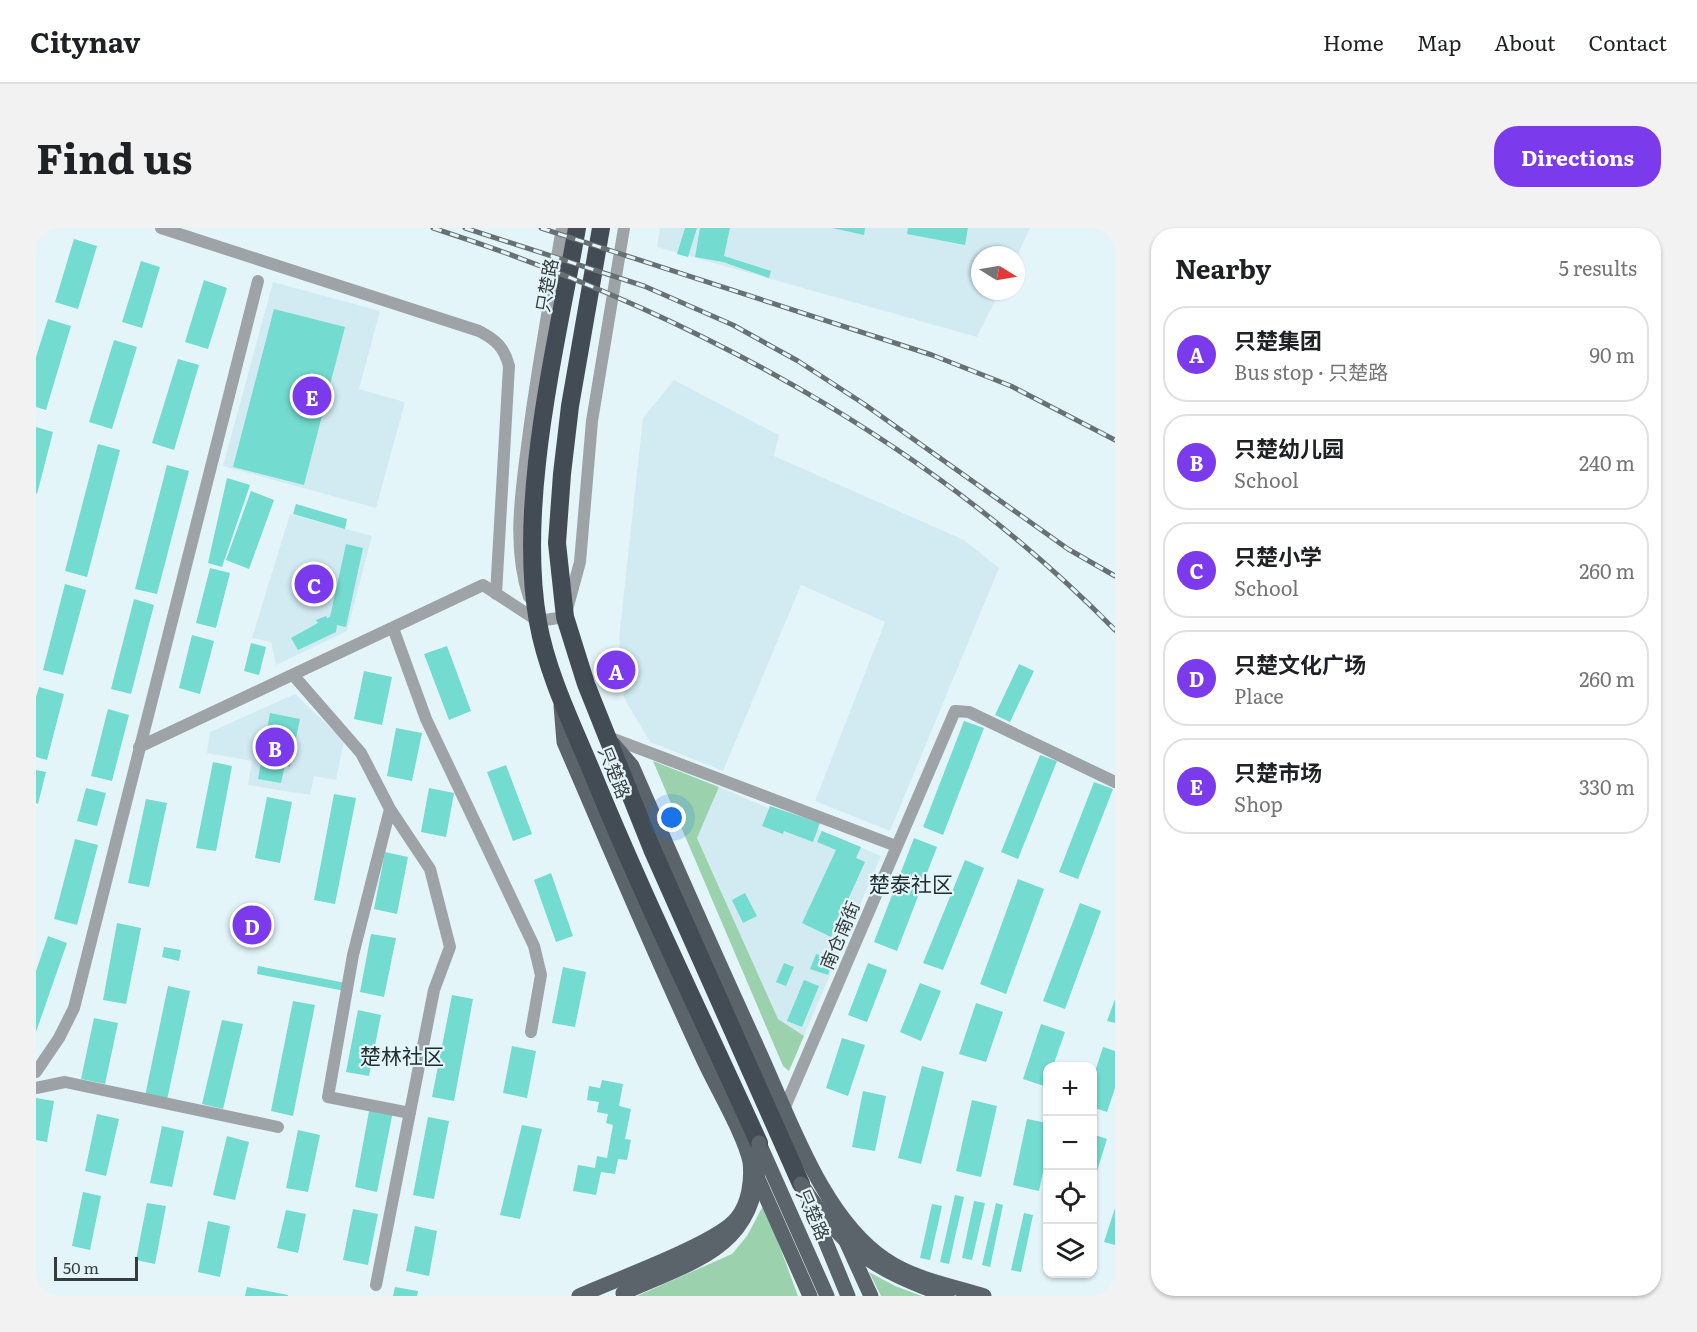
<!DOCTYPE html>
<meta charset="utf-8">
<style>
:root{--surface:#fff;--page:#f2f2f2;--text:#202124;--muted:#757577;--line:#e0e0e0;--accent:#7c3aed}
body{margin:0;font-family:Literata,"Noto Sans SC",serif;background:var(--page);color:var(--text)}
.controls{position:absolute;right:18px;bottom:18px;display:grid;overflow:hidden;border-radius:12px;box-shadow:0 2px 4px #0004}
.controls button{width:54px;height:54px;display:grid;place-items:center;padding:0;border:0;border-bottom:2px solid var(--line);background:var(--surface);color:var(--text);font:30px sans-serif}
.compass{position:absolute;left:935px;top:18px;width:54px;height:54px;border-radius:50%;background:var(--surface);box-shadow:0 2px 4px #0004;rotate:101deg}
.scale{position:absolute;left:18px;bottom:15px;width:84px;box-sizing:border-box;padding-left:6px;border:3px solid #363d3f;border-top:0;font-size:16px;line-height:21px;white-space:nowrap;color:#363d3f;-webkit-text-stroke:4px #e4f5f9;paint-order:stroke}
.you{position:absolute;left:636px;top:590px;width:21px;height:21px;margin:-15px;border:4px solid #fff;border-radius:50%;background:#1a73e8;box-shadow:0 0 0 9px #1a73e833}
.badge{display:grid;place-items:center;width:39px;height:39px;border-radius:50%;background:var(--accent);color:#fff;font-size:20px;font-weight:700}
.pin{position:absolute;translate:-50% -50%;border:3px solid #fff;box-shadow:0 2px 6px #0006}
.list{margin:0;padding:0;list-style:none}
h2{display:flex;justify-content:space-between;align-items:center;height:78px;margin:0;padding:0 24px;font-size:26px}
h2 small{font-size:20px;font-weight:400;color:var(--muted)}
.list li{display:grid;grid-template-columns:39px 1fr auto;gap:18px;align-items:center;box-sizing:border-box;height:96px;margin:0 12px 12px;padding:0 12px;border:2px solid var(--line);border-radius:24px}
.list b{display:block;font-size:22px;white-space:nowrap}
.list p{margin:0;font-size:20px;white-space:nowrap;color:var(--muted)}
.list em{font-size:20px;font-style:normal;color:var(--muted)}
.icon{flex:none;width:33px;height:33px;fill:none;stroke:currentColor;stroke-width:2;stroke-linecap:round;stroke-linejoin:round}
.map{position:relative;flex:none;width:1079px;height:1068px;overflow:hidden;border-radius:24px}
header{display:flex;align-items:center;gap:36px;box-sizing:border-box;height:84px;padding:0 30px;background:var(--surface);border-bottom:2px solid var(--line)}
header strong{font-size:28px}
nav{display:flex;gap:33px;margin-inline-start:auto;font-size:21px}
.intro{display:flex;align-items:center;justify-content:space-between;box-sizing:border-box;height:144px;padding:0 36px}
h1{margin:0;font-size:42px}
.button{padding:15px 27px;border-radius:24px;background:var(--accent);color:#fff;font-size:21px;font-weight:700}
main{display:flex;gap:36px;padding:0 36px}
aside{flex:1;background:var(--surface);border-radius:24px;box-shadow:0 2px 4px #0004}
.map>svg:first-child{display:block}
</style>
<header>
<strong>Citynav</strong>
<nav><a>Home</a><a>Map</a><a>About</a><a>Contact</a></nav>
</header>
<div class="intro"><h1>Find us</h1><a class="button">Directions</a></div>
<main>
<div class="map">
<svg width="1079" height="1068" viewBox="0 0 1079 1068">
<rect width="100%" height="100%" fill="#e4f5f9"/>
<path fill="#d2ebf3" d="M624 0H994L980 30V27H944V63H964L941 109 621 19Z
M237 54 344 83 323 161 369 174 340 280 187 238Z
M638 152 743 207 738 228 928 312 963 340 854 603 779 573 849 394 765 357 687 543 614 514 588 470 583 410 607 190Z
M254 286 336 308 311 403 240 437 235 414 216 410Z
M259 466 308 513 300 552 278 548 274 567 212 557 216 533 171 525 174 504Z
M683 559 845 628 768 808 742 792 661 610Z"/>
<path fill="#9bd2ad" d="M617 533 683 559 661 610 742 791 768 808 753 843 747 838Z
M728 976 762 1068H601L696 1026 711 1008Z
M833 1044 859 1058 886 1068H845Z"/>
<path fill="#73dbcf" d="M649 0H661L652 29 641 26Z
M664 0H694L688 28 735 43 733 50 687 34 659 29Z
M796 0H829L828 7Z
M872 0H932L929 17 871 6Z
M38 11 61 18 42 81 19 74Z
M105 33 124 39 106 100 86 94Z
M168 52 191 60 172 121 149 114Z
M238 81 309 99 268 257 197 239Z
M12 91 35 98 10 182 0 179V129Z
M78 112 101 119 76 201 53 194Z
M142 131 163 137 138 222 116 215Z
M0 199 17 204 1 266 0 265Z
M62 216 84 222 51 349 29 343Z
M131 237 153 243 121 366 99 361Z
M191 250 214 257 186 339 172 335Z
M215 263 238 272 213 341 190 332Z
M260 276 311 291 309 301 257 286Z
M310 316 327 320 310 399 301 397 300 404 262 422 255 410 282 395 280 392 290 388 291 390 294 389Z
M174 340 194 345 180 400 160 395Z
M29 356 50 362 27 447 7 442Z
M98 371 118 377 95 466 75 461Z
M156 407 178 413 164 466 143 460Z
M215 415 230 419 223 447 208 443Z
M411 418 435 483 413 492 388 426Z
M983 436 998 443 974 494 959 487Z
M328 443 356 449 346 497 318 491Z
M3 459 28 466 11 532 0 529V469Z
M72 481 93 487 76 553 55 548Z
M234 485 264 491 254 539 249 537 245 555 222 551Z
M928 493 948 500 907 607 887 599Z
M360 500 386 505 376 553 351 548Z
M1004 527 1021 533 982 631 965 624Z
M177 534 196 538 180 623 160 620Z
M470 537 496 606 477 613 451 544Z
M0 542 10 544 2 576 0 575Z
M1058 554 1077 561 1042 651 1023 644Z
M50 560 70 565 61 598 41 593Z
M393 560 418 565 410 609 385 604Z
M298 566 320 570 299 676 278 672Z
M231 569 256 574 244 635 219 630Z
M110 571 131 575 113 659 92 655Z
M734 578 784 595 777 614 748 603 747 606 726 598Z
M786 603 825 619 820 630 829 634 795 709 766 695 800 622 781 614Z
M878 610 901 619 861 723 838 714Z
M39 611 62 617 41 697 18 691Z
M349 624 372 629 361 686 338 681Z
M929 632 948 640 907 742 887 735Z
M515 645 537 708 520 714 498 652Z
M982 651 1008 661 970 766 944 756Z
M709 665 721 688 707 695 696 672Z
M1044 675 1065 683 1029 781 1007 773Z
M81 695 105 700 90 776 67 772Z
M335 706 360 710 348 769 324 764Z
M12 708 31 715 0 804V743Z
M128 719 145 722 143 733 126 729Z
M780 726 797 732 792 747 774 741Z
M748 735 758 739 750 758 740 754Z
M832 735 851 742 831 794 812 787Z
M222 738 310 755 309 763 221 746Z
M527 739 550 744 539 799 516 795Z
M768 752 783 758 766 799 751 793Z
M884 755 905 763 885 813 864 804Z
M132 758 154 763 131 872 109 868Z
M416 767 437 771 418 873 396 869Z
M1079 771V795L1071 793Z
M257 773 279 777 257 888 235 883Z
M940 775 967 784 950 834 923 826Z
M322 782 345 787 333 848 310 844Z
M58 790 82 795 69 856 45 851Z
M186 792 207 796 187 881 166 876Z
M1005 796 1029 804 1017 838H1011V859L987 851Z
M806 810 829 817 812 868 790 860Z
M476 818 500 823 491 870 467 865Z
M1067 819 1079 823V860L1071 884 1056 879V853Z
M886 838 908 844 885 936 862 930Z
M566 852 587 856 583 878 595 881 589 911 595 912 591 932 582 931 579 946 565 944 560 967 537 963 542 937 559 940 561 928 571 930 577 897 570 895 572 886 561 884 563 874 551 872 553 858 564 860Z
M827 863 850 868 839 923 816 919Z
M0 870 18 873 11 914 0 912Z
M936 872 961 878 945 949 920 943Z
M334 878 357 883 341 964 319 959Z
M61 886 83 891 70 948 49 943Z
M392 889 413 893 398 971 377 967Z
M991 891 1011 895V925L1003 963 977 957Z
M486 897 506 901 484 991 464 987Z
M126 898 148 903 136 959 114 955Z
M262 902 284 907 272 964 250 960Z
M1056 906 1071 911 1057 956H1056Z
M191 908 213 914 199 972 177 967Z
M47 964 65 968 54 1022 36 1018Z
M919 967 928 969 913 1036 904 1034Z
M938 973 949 975 936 1032 926 1030Z
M111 975 130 978 119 1036 100 1032Z
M960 975 967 977 954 1039 946 1037Z
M896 976 906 978 894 1032 884 1030Z
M1079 980V1017L1068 1014Z
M317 981 342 986 332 1037 307 1032Z
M250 982 270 986 262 1025 241 1020Z
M988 985 997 987 985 1044 975 1042Z
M172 993 194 998 184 1049 162 1044Z
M379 998 401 1003 393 1048 370 1043Z
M211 1059 252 1067V1068H209Z
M359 1059 382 1063 381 1068H357Z"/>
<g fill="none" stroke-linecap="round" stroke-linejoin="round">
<path stroke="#9ea3a8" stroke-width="12" d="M125 0 443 103C460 112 468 119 473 138L460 366
M0 3 1 0
M493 369C476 319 485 264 492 211 501 141 514 70 526 0
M357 400 390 491 498 718 505 747 495 804
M258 448 325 525 354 581 394 641 414 719 398 762 340 1057
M570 508 860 618
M103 519 447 357 502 393 529 389 544 334 556 193 588 0
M354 581 317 727 292 869 374 885
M0 844 23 810 38 780 222 53
M0 860 29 854 242 899
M749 879 919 483 933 484 1079 554"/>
<path stroke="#5b636b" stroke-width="15" d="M525 478 528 514C573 618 617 723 665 826 677 854 709 907 714 934 716 952 713 975 701 990 682 1015 576 1053 543 1068
M577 516 596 538C637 632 679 727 722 821 753 888 786 990 850 1032 877 1051 917 1058 948 1068
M723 915 791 1068
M718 942 774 1068
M772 971 812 1068
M809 1011 835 1068"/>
<path stroke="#434c55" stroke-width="18" d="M541 0C520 119 481 275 502 394 511 445 536 496 556 544 607 669 667 791 723 915
M565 0 534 178 526 246 521 315 529 389 550 456 616 621 765 956"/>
<defs>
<path id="rail" d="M397 0C648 81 893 212 1079 402
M429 0 608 58 697 97 762 133 828 176 1032 321 1079 348
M505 0 896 127 975 158 1079 212"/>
</defs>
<use href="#rail" stroke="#677173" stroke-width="5"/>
<use href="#rail" stroke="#e4f5f9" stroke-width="3" stroke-dasharray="9" stroke-linecap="butt"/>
<path stroke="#5b636b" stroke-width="15" d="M765 956C811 1024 835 1040 911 1068
M587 1065C668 1029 725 1019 723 915"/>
</g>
<g text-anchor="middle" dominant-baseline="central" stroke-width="4.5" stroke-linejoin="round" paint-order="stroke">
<g font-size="18" fill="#363d3f" stroke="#e4f5f9">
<text transform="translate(510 57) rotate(-80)">只楚路</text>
<text transform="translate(579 544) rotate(68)">只楚路</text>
<text transform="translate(803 707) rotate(-67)">南仓南街</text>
<text transform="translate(778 986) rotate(66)">只楚路</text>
</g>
<g font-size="21" fill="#212e31" stroke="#e4f5f9">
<text x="875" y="654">楚泰社区</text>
<text x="366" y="826">楚林社区</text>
</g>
</g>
</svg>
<div class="controls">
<button>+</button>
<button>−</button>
<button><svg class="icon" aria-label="locate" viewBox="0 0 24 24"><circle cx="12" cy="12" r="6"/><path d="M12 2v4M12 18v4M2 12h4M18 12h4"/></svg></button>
<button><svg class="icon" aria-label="layers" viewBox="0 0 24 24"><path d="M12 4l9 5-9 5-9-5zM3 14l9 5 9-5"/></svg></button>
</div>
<svg class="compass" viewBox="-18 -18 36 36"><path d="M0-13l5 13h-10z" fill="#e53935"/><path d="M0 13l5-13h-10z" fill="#757577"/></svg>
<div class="scale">50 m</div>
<div class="you"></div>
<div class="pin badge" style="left:580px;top:442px">A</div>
<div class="pin badge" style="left:239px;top:519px">B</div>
<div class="pin badge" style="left:278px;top:356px">C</div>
<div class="pin badge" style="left:216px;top:697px">D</div>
<div class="pin badge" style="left:276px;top:168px">E</div>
</div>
<aside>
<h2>Nearby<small>5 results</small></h2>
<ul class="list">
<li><span class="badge">A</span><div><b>只楚集团</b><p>Bus stop · 只楚路</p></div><em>90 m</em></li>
<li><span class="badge">B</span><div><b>只楚幼儿园</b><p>School</p></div><em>240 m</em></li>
<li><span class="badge">C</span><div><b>只楚小学</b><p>School</p></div><em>260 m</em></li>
<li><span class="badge">D</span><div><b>只楚文化广场</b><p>Place</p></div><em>260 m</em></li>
<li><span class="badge">E</span><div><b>只楚市场</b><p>Shop</p></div><em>330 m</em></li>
</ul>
</aside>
</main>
